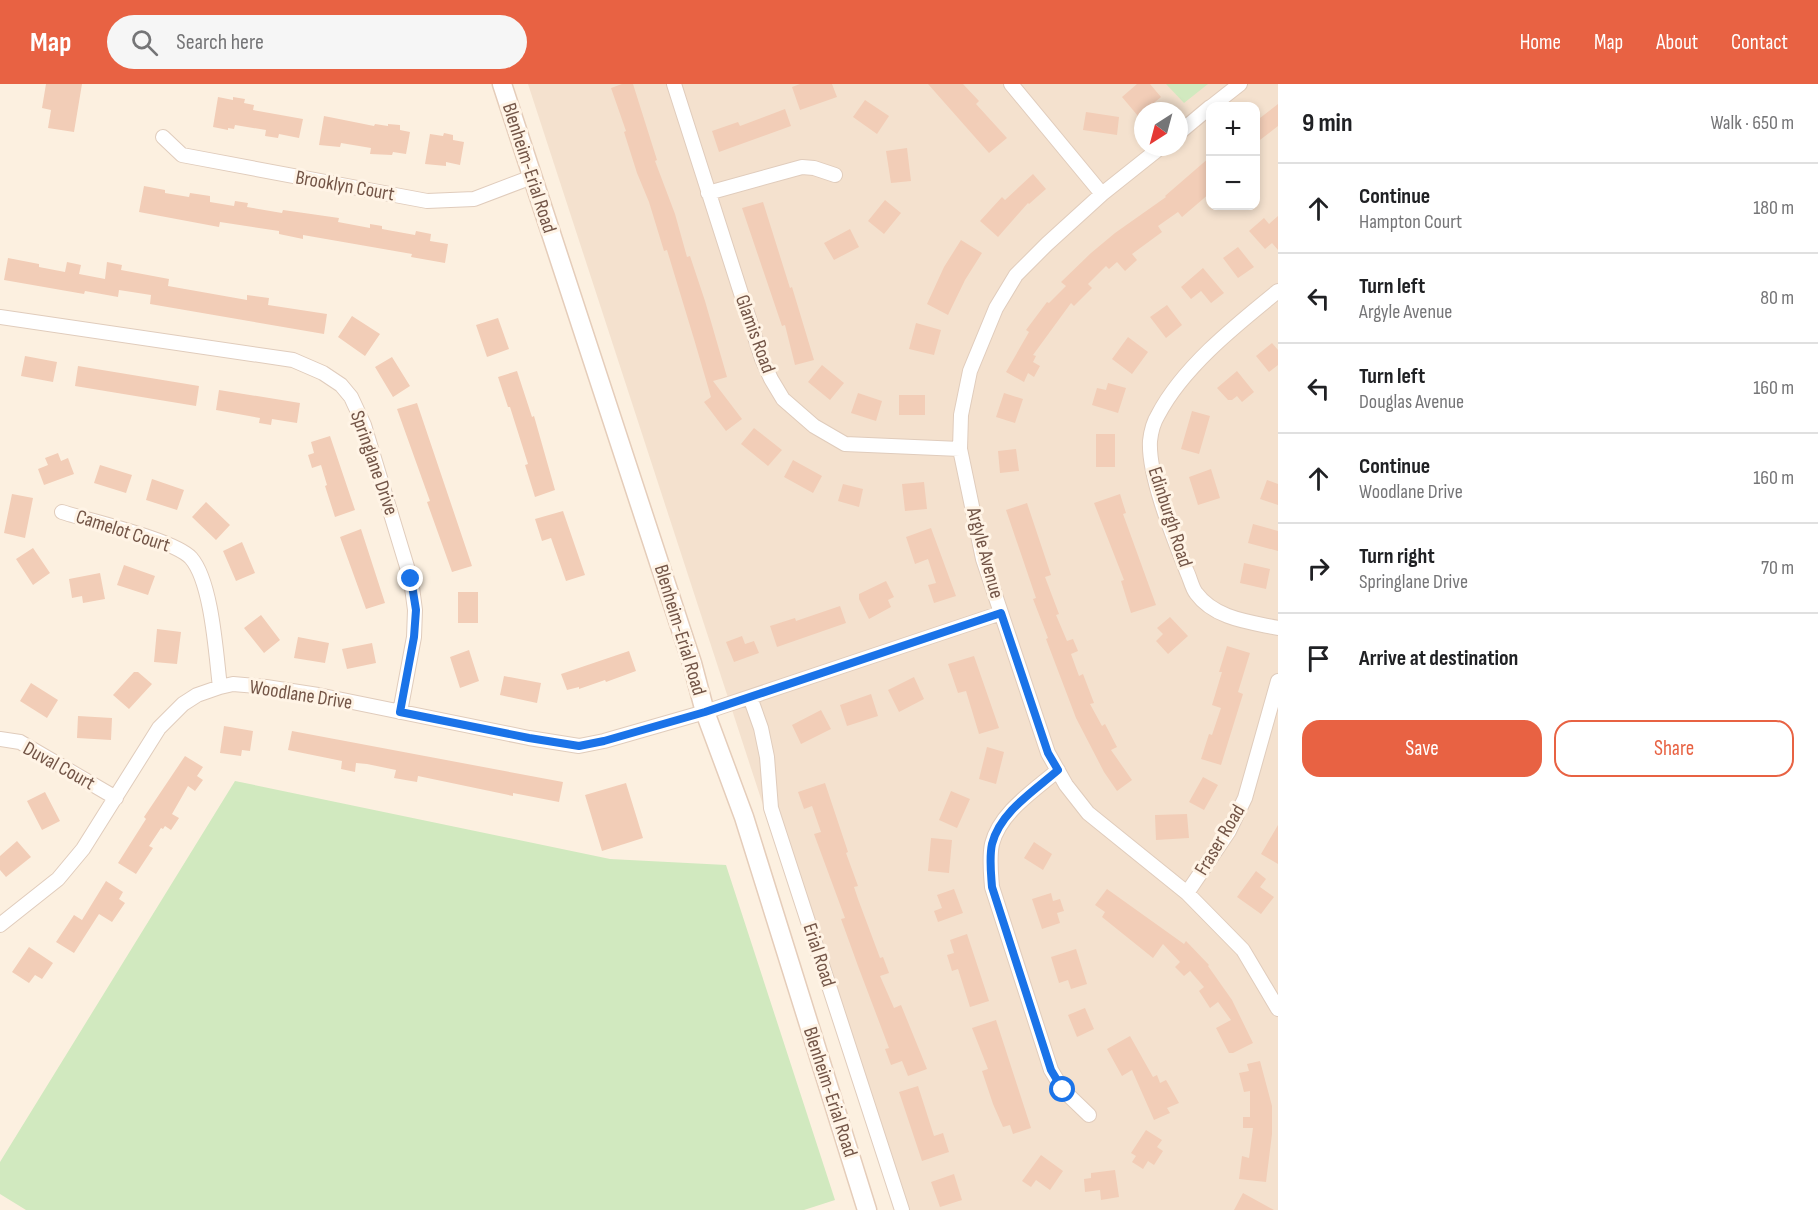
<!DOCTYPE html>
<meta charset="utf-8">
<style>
:root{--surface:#fff;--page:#f6f6f6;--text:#202124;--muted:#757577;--line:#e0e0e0;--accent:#e86243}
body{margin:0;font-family:"Sofia Sans Condensed",sans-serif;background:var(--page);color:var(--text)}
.controls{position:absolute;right:18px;top:18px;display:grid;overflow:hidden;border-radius:12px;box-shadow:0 3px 9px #0003}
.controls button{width:54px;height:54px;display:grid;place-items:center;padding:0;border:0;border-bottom:2px solid var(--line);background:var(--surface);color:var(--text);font:30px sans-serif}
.compass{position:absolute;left:1134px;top:18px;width:54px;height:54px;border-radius:50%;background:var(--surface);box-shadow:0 3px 9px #0003;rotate:216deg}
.stop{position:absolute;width:18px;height:18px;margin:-14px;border:4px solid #1a73e8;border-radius:50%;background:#fff}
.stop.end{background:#1a73e8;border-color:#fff;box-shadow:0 2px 6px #0008}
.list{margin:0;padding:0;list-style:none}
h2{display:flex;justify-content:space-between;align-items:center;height:78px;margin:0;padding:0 24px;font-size:26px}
h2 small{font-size:20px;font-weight:400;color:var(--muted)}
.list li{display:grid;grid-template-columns:39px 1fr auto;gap:18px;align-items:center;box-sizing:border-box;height:90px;padding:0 24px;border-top:2px solid var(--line)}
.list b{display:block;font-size:22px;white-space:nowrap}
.list p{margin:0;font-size:20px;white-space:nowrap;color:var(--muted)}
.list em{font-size:20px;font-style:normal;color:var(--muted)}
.actions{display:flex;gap:12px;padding:18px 24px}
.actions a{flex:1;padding:14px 0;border:2px solid var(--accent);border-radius:18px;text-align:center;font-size:21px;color:var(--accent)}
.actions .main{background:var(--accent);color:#fff}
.icon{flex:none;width:33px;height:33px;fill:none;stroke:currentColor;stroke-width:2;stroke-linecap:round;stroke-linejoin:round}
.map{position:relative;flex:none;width:1278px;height:1126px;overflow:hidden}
header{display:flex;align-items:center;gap:36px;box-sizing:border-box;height:84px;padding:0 30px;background:var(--accent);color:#fff}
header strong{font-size:28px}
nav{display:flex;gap:33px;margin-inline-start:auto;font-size:21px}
.search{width:420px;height:54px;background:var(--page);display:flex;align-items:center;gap:15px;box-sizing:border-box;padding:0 21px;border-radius:33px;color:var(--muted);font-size:22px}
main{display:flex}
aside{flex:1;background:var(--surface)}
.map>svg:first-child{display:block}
</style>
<header>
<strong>Map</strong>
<div class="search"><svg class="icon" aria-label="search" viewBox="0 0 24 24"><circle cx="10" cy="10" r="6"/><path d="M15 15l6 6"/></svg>Search here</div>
<nav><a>Home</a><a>Map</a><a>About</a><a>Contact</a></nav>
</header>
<main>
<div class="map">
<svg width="1278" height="1126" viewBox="0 0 1278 1126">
<rect width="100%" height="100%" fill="#fcf0e0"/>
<path fill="#f4e1ce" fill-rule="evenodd" d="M528 0H1278V1126H895ZM1210 22H1256V122H1210ZM1143 27H1179V63H1143Z"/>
<path fill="#d1e9bf" d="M1166 0H1208L1184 19Z
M235 697 610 775 726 781 835 1116 804 1126H26L0 1110V1078Z"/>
<path fill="#f2cdb7" d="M46 0H82L74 48 48 44 51 26 42 24Z
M622 0H633L657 76 655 77 675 130 687 173 690 172 705 217 727 293 713 297 742 335 726 347 704 318 711 313 694 255 667 166 664 167 649 118 637 89 624 48 626 47 611 4Z
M800 0H832L837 13 800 26 792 3Z
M928 0H963L979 17 976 20 1007 54 989 69Z
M1137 0H1150L1161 13 1138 32 1122 13Z
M218 13 233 16V13L245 15 244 19 254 21 253 26 303 35 299 54 279 50 278 54 265 52 266 46 235 41 234 45 228 44V46L213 43Z
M865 16 889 32 877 50 853 33Z
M1278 20V42L1256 59V37Z
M785 25 791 42 719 68 712 47 738 38 740 42Z
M1086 28 1119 33 1117 51 1083 46Z
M324 32 374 42 375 40 388 42V40L400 41V46L410 48 406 70 393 68 392 71 370 70 371 64 341 59 340 63 319 61Z
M444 49 453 51V56L464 58 460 81 446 78V82L425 80 430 50 443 52Z
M907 64 911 97 891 99 886 67Z
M1210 73V109L1182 133 1178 128 1158 142 1162 148 1132 170 1137 176 1125 187 1117 178 1109 185 1106 182 1088 200 1092 204 1074 222 1071 219 1033 271 1036 272 1033 278 1040 282 1034 293 1028 289 1024 298 1006 288 1029 248 1026 246 1047 218 1049 219 1066 202 1061 198 1091 169 1115 149 1166 113 1165 112Z
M1033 90 1046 105 1029 120 1028 119 998 153 980 137 1002 113 1005 116Z
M144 102 165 106V109L189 113 190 109 210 112V118L234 122 235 117 248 119 247 123 282 129 283 126 339 134 338 138 370 144V140L382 142V145L415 151 416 147 431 150 430 157 448 160 445 179 411 173 412 170 303 151V155L279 150V147L220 138 219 143 139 128Z
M885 116 901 129 884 150 868 137Z
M763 118 790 204 792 203 814 276 795 281 785 241 782 242 742 124Z
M1278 132V166L1272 159 1265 165 1249 147 1264 134 1269 140Z
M850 145 859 163 834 176 824 159Z
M961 156 982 169 965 196 948 231 927 220 944 183Z
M1238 163 1254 183 1238 194 1223 174Z
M8 174 39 180V183L65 188 67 178 81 181 79 190 105 195 107 178 122 181 121 186 169 195 168 202 247 216V211L269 214 268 221 327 230 324 250 150 220 151 211 119 206 118 213 85 207 84 210 4 196Z
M1203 184 1224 209 1211 219 1201 207 1191 215 1181 203Z
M1167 221 1182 241 1166 254 1150 233Z
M352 232 380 250 365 272 338 253Z
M498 234 509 265 487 273 476 241Z
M916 239 941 246 934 271 909 265Z
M1128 253 1148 268 1132 290 1112 275Z
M1272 259 1278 266V281L1269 288 1256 272Z
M25 272 57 278 53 298 21 292Z
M392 273 410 302 393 313 375 283Z
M822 281 844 299 830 316 808 298Z
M78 282 199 302 196 322 75 302Z
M517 287 532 333 534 332 555 406 535 413 525 381 528 380 510 323H508L498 293Z
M1237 287 1254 308 1242 318 1237 312 1232 316H1228L1217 304Z
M1108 299 1126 304 1118 329 1092 321 1097 304 1106 306Z
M219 306 300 319 297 339 272 335 271 341 259 339 260 334 216 326Z
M858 309 882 317 876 337 851 329Z
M1004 309 1023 315 1015 339 996 333Z
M899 311H925V331H899Z
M417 319 472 482 452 488 427 418 430 417 397 325Z
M1192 327 1210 332 1199 370 1181 365Z
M754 344 782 366 768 382 741 360Z
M1096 350H1115V383H1096Z
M330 352 355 426 335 433 325 402 327 401 321 381 312 384 308 371 314 369 311 358Z
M1016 365 1019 387 1000 389 998 367Z
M58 369 61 377 68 374 74 390 44 401 38 385 48 381 45 374Z
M793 376 822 392 813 409 784 393Z
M100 381 132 391 126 409 94 399Z
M1211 385 1220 414 1198 421 1189 393Z
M152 395 184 406 177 426 146 416Z
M1267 396 1278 400V421L1260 415Z
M924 398 927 425 905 427 902 400Z
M843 400 863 405 859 423 838 417Z
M12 410 33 414 25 454 4 449Z
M1120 410 1126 429 1123 430 1156 521 1131 529 1121 497 1124 496 1094 419Z
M206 418 230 441 216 456 192 433Z
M1027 419 1051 491 1045 493 1059 530 1056 531 1067 557 1073 555 1078 567 1071 570 1079 592 1083 590 1094 619 1090 620 1102 642 1105 640 1117 663 1111 666 1132 696 1117 707 1104 688 1076 634 1046 555 1048 554 1033 515 1036 514 1006 426Z
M563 427 585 491 566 497 551 454 542 457 535 435Z
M1253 440 1278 447V467L1248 459Z
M931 444 956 512 934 519 928 501 936 499 928 475 915 480 906 453Z
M361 445 385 519 366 525 340 453Z
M242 458 255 489 236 497 223 467Z
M33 464 50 489 33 501 16 475Z
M1244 479 1270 485 1266 505 1240 499Z
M124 481 155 492 148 511 117 501Z
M100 489 105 515 83 519 82 512 72 514 69 495Z
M886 497 894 513 888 516 891 523 869 535 859 515V510Z
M458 508H478V539H458Z
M840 522 846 539 777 563 770 542 795 534 796 537Z
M261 531 280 556 264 569 244 544Z
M1170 533 1188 552 1168 570 1156 557 1163 550 1157 544Z
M157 545 181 548 177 580 154 578Z
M742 552 745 560 754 557 759 569 734 578 726 558Z
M298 553 329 559 325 579 294 574Z
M372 559 376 579 347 585 342 565Z
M1227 562 1250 569 1238 608 1243 610 1221 681 1201 675 1209 650 1212 651 1221 624 1212 621 1222 588H1219Z
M469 566 479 597 460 604 450 573Z
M629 567 636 587 606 598 605 596 579 605V603L567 606 561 590Z
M974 572 999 644 979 650 966 607 958 609 948 580Z
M134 588H138L152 600 129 625 113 611Z
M504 592 541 599 537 619 500 611Z
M914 593 924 615 899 628 888 606Z
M31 599 58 616 47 634 20 617Z
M871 610 878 632 847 642 840 621Z
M821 626 831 645 801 660 792 641Z
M78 632 112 634 111 656 77 654Z
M224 642 253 647 250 667 242 666 241 672 220 669Z
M292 647 563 698 559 718 513 709V712L418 692 417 698 394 694 396 686 367 680 356 679 355 688 341 685 342 677 288 666Z
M987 663 1004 668 996 700 979 695Z
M185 672 203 683 197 692 203 696 195 707 188 702 172 730 179 734 171 746 165 742 163 745 161 744 149 762 153 764 136 790 118 779 146 735 144 733Z
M1203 693 1218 701 1204 726 1189 718Z
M626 699 643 754 602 767 585 711Z
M825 699 848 768 846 769 858 802 854 803 858 815 880 874 883 873 889 889 880 892 894 924 901 921 927 985 908 992 902 977 891 981 885 965 889 964 858 882 841 835 845 834 814 750 821 748 812 722 804 725 798 708Z
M951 707 970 715 957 744 939 736Z
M45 708 60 737 42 746 27 717Z
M1187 730 1189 754 1156 756 1155 731Z
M1278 741V780L1261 770Z
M931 754 952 756 949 789 928 787Z
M17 757 31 773 6 793 0 786V772Z
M1034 758 1052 770 1043 786 1024 774Z
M1256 787 1266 795 1260 803 1274 813 1261 830 1237 813Z
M106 797 123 808 119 815 125 819 112 838 99 830 74 869 56 858 74 831 82 836Z
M954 805 963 829 938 838 934 827 942 824 937 811Z
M1107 805 1184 860 1186 857 1209 881 1208 882 1232 916 1253 959 1233 969H1229L1216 944 1231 936 1218 918 1210 924 1199 907 1204 903 1190 887 1184 892 1175 883 1180 878 1163 860 1153 874 1102 833 1105 828 1095 821Z
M1051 809 1053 817 1060 815 1064 827 1057 829 1060 839 1042 845 1032 815Z
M967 850 989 917 970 923 958 885 952 887 947 871 954 869 950 856Z
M29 863 53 879 42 895 35 891 29 899 12 888Z
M1076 865 1087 900 1071 905 1068 896 1059 899 1051 873Z
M1085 924 1094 945 1077 953 1068 931Z
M996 936 1031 1044 1013 1050 1010 1041 1003 1043 993 1020 982 987 988 985 972 944Z
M1130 952 1153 993 1157 991 1160 999 1166 996 1179 1019 1167 1024 1170 1029 1154 1036 1132 986 1122 992 1107 965Z
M1260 977 1272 1022V1050L1266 1098 1239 1095 1242 1072 1249 1074 1253 1044H1243V1033H1250V1007L1244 1008 1239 989 1249 987 1247 980Z
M918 1002 934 1052 943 1049 949 1068 922 1077 899 1008Z
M1146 1046 1162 1056 1157 1063 1163 1067 1154 1081 1148 1077 1143 1085 1132 1078 1136 1072 1131 1069Z
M1041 1071 1063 1087 1050 1106 1036 1096 1031 1103 1022 1097Z
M1115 1086 1119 1113 1101 1116 1100 1106 1085 1108 1084 1095 1091 1094V1089Z
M954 1090 962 1116 940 1123 931 1098Z
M1243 1109 1274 1126H1234Z"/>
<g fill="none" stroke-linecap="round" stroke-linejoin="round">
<defs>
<path id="street" d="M674 0 762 275 771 295 783 315 814 342 845 360 960 365
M1011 0 1102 110
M1212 22 1240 0
M1179 49 1210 23
M163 53 182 71 427 117 474 115 532 93
M1161 63 1102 110 1047 160 1016 191 996 224 970 287 961 331 960 365 983 475 1048 669 1066 701 1088 729 1187 809 1243 866 1278 925
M708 109 802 83 814 84 835 91
M1278 207C1236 241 1183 283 1158 331 1153 339 1151 348 1150 357 1148 392 1174 455 1187 488 1190 494 1192 504 1196 509 1215 535 1250 538 1278 544
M0 233 293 276 323 289 341 301 351 313 364 341 411 496 415 526 414 553 400 628
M62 428C90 437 175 456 191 474 212 498 216 571 220 603
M750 613 761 644 767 673 771 724 902 1126
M0 655 20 658 116 714
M1058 686C1034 707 1000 728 992 760 989 774 991 789 992 803L1051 986 1063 1006 1089 1031
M1187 809 1229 747 1245 714 1278 597
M0 841 58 795 83 765 159 644 183 620 197 611 220 603 233 600 266 603 318 611 529 654 579 662 604 657 705 628 1001 529"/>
<path id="secondary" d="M502 0 692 579 705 628 744 733 867 1126"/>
</defs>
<use href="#street" stroke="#e0ccbc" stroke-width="16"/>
<use href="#secondary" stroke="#e5cdba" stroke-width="21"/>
<use href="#street" stroke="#fff" stroke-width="14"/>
<use href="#secondary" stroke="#fff" stroke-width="18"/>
</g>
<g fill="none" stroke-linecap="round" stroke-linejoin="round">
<path stroke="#1a73e8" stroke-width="8" d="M411 495 416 526 414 553 400 628 529 654 579 662 604 657 705 628 1001 529 1048 669 1058 686C1034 707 1000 728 992 760 989 774 991 789 992 803L1051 986 1063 1006"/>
</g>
<g text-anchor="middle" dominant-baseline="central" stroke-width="6" stroke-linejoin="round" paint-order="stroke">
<g font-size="20" fill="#735547" stroke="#fff4e6">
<text transform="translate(529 84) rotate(72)">Blenheim-Erial Road</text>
<text transform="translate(345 102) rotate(10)">Brooklyn Court</text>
<text transform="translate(755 250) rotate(70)">Glamis Road</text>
<text transform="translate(374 379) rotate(71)">Springlane Drive</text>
<text transform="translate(1170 433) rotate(72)">Edinburgh Road</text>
<text transform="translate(123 447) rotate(18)">Camelot Court</text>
<text transform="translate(985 469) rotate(75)">Argyle Avenue</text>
<text transform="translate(680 546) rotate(73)">Blenheim-Erial Road</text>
<text transform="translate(301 611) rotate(9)">Woodlane Drive</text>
<text transform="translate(59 682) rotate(29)">Duval Court</text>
<text transform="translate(1220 756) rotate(-59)">Fraser Road</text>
<text transform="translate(819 871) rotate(72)">Erial Road</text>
<text transform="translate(830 1008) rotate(72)">Blenheim-Erial Road</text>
</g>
</g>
</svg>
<div class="controls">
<button>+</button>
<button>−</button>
</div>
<svg class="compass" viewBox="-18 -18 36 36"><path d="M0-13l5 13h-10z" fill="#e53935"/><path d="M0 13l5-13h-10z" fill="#757577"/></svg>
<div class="stop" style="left:1063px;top:1006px"></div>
<div class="stop end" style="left:411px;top:495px"></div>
</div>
<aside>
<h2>9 min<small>Walk · 650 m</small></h2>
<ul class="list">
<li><svg class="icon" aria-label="ahead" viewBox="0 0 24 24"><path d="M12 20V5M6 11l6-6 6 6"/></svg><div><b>Continue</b><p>Hampton Court</p></div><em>180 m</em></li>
<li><svg class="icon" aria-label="left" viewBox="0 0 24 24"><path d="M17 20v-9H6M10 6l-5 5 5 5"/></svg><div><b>Turn left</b><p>Argyle Avenue</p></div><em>80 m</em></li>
<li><svg class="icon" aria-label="left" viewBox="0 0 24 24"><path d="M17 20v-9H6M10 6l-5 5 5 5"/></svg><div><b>Turn left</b><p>Douglas Avenue</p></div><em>160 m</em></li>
<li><svg class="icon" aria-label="ahead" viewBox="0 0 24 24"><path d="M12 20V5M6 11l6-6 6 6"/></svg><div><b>Continue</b><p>Woodlane Drive</p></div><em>160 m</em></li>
<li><svg class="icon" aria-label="right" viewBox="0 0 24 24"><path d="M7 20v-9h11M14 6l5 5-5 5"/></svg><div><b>Turn right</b><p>Springlane Drive</p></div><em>70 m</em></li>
<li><svg class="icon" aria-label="arrive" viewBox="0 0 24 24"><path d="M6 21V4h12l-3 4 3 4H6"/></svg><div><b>Arrive at destination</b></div></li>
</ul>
<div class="actions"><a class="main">Save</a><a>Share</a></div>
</aside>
</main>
